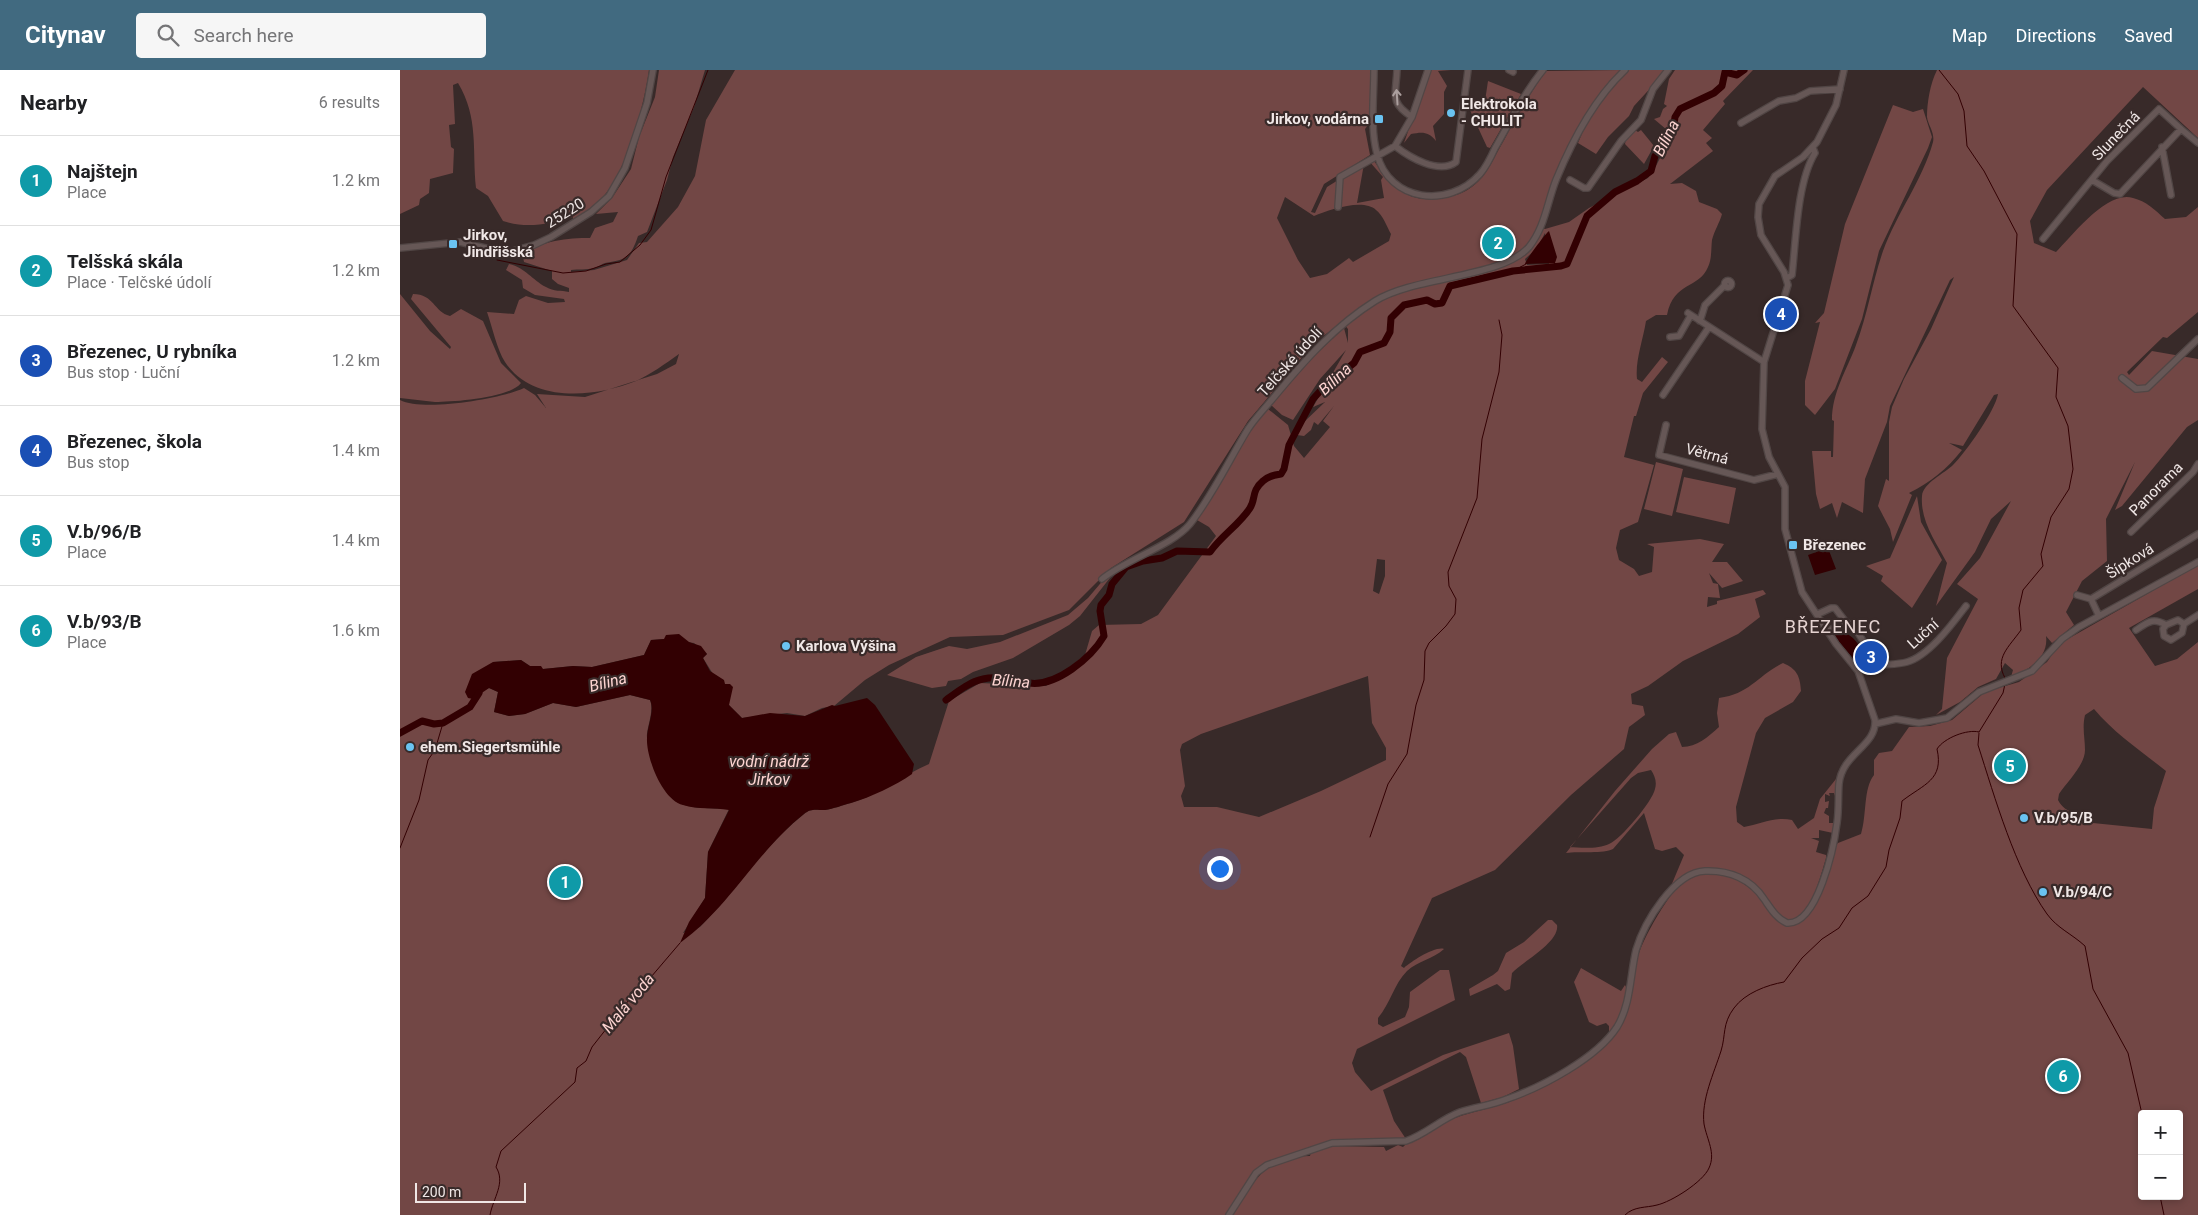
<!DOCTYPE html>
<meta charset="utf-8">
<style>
:root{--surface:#fff;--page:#f6f6f6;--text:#202124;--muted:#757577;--line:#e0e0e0;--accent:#416a80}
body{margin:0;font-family:Roboto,sans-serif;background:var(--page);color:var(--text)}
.controls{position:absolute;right:15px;bottom:15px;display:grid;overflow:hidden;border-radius:5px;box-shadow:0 2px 8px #0003}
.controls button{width:45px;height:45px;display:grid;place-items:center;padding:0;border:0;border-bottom:1px solid var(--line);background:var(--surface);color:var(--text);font:25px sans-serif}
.scale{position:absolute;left:15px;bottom:12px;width:111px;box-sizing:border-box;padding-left:5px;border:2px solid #f0e7e6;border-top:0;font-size:14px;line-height:18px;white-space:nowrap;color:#f0e7e6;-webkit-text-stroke:4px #382a29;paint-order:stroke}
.you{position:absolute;left:819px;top:798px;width:18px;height:18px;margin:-12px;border:4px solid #fff;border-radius:50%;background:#1a73e8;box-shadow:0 0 0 8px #1a73e833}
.badge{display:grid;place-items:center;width:32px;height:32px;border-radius:50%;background:var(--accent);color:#fff;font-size:16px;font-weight:700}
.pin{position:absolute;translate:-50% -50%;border:2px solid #fff;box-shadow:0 1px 5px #0006}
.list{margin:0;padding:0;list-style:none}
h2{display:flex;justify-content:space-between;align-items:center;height:65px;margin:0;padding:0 20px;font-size:21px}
h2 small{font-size:16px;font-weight:400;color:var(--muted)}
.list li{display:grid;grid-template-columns:32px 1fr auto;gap:15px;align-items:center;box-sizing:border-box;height:90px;padding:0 20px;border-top:1px solid var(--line)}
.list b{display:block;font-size:19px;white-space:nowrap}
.list p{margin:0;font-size:16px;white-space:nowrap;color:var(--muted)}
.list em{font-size:16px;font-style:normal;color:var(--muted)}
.icon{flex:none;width:28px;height:28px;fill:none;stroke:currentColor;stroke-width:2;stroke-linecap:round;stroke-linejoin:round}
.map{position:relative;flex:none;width:1798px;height:1145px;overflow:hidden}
header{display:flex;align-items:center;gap:30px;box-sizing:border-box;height:70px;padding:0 25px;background:var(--accent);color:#fff}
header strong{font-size:24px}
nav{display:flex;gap:28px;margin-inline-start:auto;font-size:18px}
.search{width:350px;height:45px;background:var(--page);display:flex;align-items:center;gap:12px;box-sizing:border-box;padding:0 18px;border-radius:5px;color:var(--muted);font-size:19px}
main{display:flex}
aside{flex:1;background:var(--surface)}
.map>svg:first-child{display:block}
</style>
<header>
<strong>Citynav</strong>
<div class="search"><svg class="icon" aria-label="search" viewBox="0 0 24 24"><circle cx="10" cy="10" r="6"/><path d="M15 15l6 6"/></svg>Search here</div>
<nav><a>Map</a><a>Directions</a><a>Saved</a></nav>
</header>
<main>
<aside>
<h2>Nearby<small>6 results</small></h2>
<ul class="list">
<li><span class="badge" style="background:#0f9aa8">1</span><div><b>Najštejn</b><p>Place</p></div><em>1.2 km</em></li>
<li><span class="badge" style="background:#0f9aa8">2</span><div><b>Telšská skála</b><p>Place · Telčské údolí</p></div><em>1.2 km</em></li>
<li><span class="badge" style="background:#1a4fb4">3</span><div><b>Březenec, U rybníka</b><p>Bus stop · Luční</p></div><em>1.2 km</em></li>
<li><span class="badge" style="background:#1a4fb4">4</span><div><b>Březenec, škola</b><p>Bus stop</p></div><em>1.4 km</em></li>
<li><span class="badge" style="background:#0f9aa8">5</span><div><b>V.b/96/B</b><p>Place</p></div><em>1.4 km</em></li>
<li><span class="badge" style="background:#0f9aa8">6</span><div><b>V.b/93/B</b><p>Place</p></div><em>1.6 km</em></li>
</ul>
</aside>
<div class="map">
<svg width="1798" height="1145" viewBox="0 0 1798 1145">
<rect width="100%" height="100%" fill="#382a29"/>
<path fill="#724745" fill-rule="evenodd" d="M0 0H249C244 36 227 100 203 127 195 136 185 143 175 150H173V147C148 154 128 159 103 151L88 126 76 118C72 80 79 48 58 13L53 15 55 54 49 55 51 77 54 79 53 103 30 109 29 123 20 129 19 135 0 144Z
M259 0H305L294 37 273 87 267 110 247 162 238 166C231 187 226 190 205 193 202 194 198 197 194 198 187 200 178 199 171 200V202L194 200 227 190 239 173 247 172 278 137 295 106 306 50 335 0H971V51L965 59 970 85 924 114 911 142 915 143 927 117 964 94 957 133 984 128 981 110 983 107 969 91H974C993 117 1007 134 1042 128 1054 126 1063 124 1073 116 1087 106 1094 87 1103 72 1116 48 1130 23 1146 1L1222 0 1183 50 1139 157 1145 159 1169 152 1189 138 1248 108 1256 96 1268 72 1267 60 1254 49 1260 47 1263 39 1267 36 1264 34 1269 9 1275 0H1353L1323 31 1325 34 1303 60 1312 68 1306 73 1313 81 1270 114 1282 113 1296 121 1299 132 1317 139 1322 144C1320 152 1314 161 1312 170 1311 178 1312 189 1308 197 1299 219 1274 211 1267 245H1256L1246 251C1243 270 1235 291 1237 309L1242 312 1262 287 1268 292 1243 323 1236 346H1234L1224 387 1254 395 1238 452 1220 460 1216 478 1219 490 1234 499 1239 506 1252 502 1254 477 1247 474 1300 469 1324 474 1312 492H1327L1343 511 1322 518 1309 503 1313 513 1318 514 1320 528 1308 527 1307 537 1317 534V531L1363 520 1366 524 1355 529 1360 547 1338 564 1283 591 1248 616 1231 624 1232 634 1243 636 1245 645 1229 657 1224 679 1171 725 1095 800 1032 828 1001 896 1004 898C1012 891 1035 876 1044 879 1033 889 1018 891 1007 901 994 914 990 934 978 948V954L983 957 1005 947 1009 937 1010 922 1040 900H1049L1055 930 957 979 952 993 955 1002 971 1021 1043 985 1109 963 1113 976 1119 1019 1103 1027 1081 1033 1066 987 1060 982 983 1020 994 1051 1006 1069 932 1071 867 1093 854 1102 826 1145H0V330C23 342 101 329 124 318L135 325 146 338 137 324 185 327 257 304 276 294 279 284C265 294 251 304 236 311 196 327 133 334 105 292 97 280 92 256 87 242L114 244 119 230 126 226 148 233 165 232 164 229 135 225 123 218 122 210 106 200 109 194C126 198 132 210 146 217 154 222 161 220 169 222V218L158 214 152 209V201L124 192 123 187C139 170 168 168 190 168L195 158 213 152 218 142 196 144 212 128 231 99 239 67 255 27ZM885 127 914 146C929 140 963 128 976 140 983 145 987 157 991 164L989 171 953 192 949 188 927 204 910 208 898 190 877 148ZM1145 163 1149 194 1127 195 1125 189 1137 178ZM942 252 948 259V273L944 258 912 288 871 335 882 345 893 350 920 309 946 280 913 337 925 332 904 352 897 365 904 366 911 360 914 352 918 355 934 336 923 351 930 357 904 388 894 376 888 355 868 339C843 362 816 420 797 450L809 457 816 466 758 545 741 554 699 555 692 561 685 585 646 616 580 613 549 631 529 694C503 705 480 724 451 733 443 735 433 739 425 740 416 740 411 738 404 744 364 776 335 820 300 857L283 863 305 828 308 782 329 739C288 737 268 742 255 695 252 686 246 673 247 664 248 654 254 640 250 630L230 625 176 637 153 633 125 644 109 646 94 642 98 622 89 618 85 620 93 592 121 590 130 596 143 599 173 596 192 597 244 585 251 570 264 569 294 573 307 584 303 588 313 604 323 610 329 635 342 648 387 643 405 646 422 638 434 636 465 610 489 595 550 567 603 565 669 540 711 498 784 452 848 351 914 273ZM977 489 985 490V506L979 524 973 521ZM968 606 972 653 986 678V690L921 721 859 747 817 737H784L781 726 785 716 780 680 782 674 801 664Z
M1029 0H1051L1038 1 1047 16 1044 22V44L1033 56 1036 71C1028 61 1022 62 1011 64L1004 73Z
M1227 0H1267L1234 36 1229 46 1208 67 1196 84 1178 73C1189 45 1206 22 1227 0Z
M1537 0H1798V68L1743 17 1647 120 1630 151 1634 173 1656 182C1672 166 1707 120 1733 128 1746 131 1755 140 1765 149L1786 147 1798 137V242L1767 268 1763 267 1727 302 1729 305 1752 281 1798 289V350L1787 357 1722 436 1715 440 1735 392 1706 449 1707 491 1682 511 1666 542 1674 555 1652 573 1646 566C1649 587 1629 600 1611 607L1613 600 1605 593 1596 609 1578 617 1560 632 1536 645 1542 639 1547 588 1578 529 1557 514 1580 488 1611 431 1591 449 1575 482 1536 536 1547 493C1536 472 1520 451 1522 426 1523 413 1545 403 1553 395 1566 382 1595 341 1598 324L1594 325 1563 376 1549 373 1562 380C1548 398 1530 413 1509 423L1512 425 1493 472 1490 459 1478 436 1486 409 1489 411V352L1492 337 1504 309 1531 259 1554 207 1550 210 1490 336 1487 352 1465 409 1463 443 1442 432 1437 448 1432 433 1420 439 1416 424 1412 381H1431V387H1433L1434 351 1432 350C1432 322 1447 300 1456 275 1468 243 1472 213 1483 181 1497 143 1523 109 1533 72 1535 63 1528 55 1527 47 1527 33 1530 14 1537 0Z
M1088 11 1121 24 1090 78 1087 77 1069 38 1085 31Z
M1493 35 1513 42 1523 39 1532 67 1528 78 1479 181 1462 249 1435 319 1415 345 1405 335V311L1420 252 1415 253 1424 243 1445 154Z
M1235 60 1238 62 1241 60 1254 76 1244 94 1225 74 1226 69Z
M0 224 30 261 50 279 51 277 11 229 13 224C34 224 34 242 50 246L61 239 83 251 101 293 121 313C110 328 54 332 35 332 23 331 12 329 0 328Z
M1256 392 1283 399 1272 446 1244 439Z
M1284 407 1336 418 1329 454 1276 442Z
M1517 426 1521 452 1542 490 1512 538 1481 511 1483 506 1466 496 1490 488Z
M1798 495V519L1729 558 1755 596 1777 589 1798 572V1145H832C854 1111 864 1087 910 1086L911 1082 931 1076 984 1077 986 1081 998 1075 1003 1077C1008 1072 1013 1072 1019 1069 1029 1064 1038 1056 1048 1051 1065 1043 1085 1040 1103 1034 1136 1023 1182 1000 1207 974 1235 947 1230 921 1238 887 1243 867 1274 814 1289 807 1332 788 1361 829 1387 855 1417 858 1427 799 1434 777L1438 773 1461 764C1467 745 1463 719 1474 705V690L1479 683 1492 681 1509 657 1530 656 1552 650 1585 622 1619 612 1647 592 1659 574ZM1694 639C1714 663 1741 681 1766 701L1754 738 1752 759 1693 753C1682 741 1666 746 1658 730L1659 724C1667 712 1685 695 1685 680 1685 668 1682 658 1685 645ZM1742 1044H1779V1126H1742Z
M713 504 680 546 669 555 613 588 573 602 561 609 548 611 546 616 532 618 487 605 516 587 549 576 567 579 600 572 668 545 688 528 705 508Z
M1383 593C1397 599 1400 606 1401 621L1393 632 1365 648 1356 663 1336 737 1337 752 1344 757C1360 754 1376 746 1392 750L1398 759 1414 748 1420 729 1436 709V729L1434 723H1429L1430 726 1425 724V732L1429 731 1428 738H1426L1424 743 1429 746V753H1434L1435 746 1433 763 1419 760V768H1411L1419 771 1416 782 1426 785V788C1422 801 1407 863 1385 849 1375 844 1371 834 1365 826 1349 804 1311 790 1286 804 1280 807 1276 812 1271 816L1284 785 1276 777 1262 781 1255 779 1244 743 1213 779C1204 784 1179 781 1166 783L1215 721 1252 679 1269 664 1276 662 1282 677C1297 677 1308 667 1319 657L1317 643 1319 628C1350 624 1357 606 1383 593ZM1251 700C1255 706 1257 712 1255 719 1252 732 1221 769 1209 774 1199 779 1181 778 1170 777L1231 708 1238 703Z
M1148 850H1152L1157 855C1160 872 1122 892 1112 903L1110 919 1105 921 1097 914 1070 926 1069 919 1093 905 1098 901 1106 883 1124 872Z
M1181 898 1221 921 1225 915 1227 919 1220 947 1209 963V956L1206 953 1197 956 1189 952 1174 912Z"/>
<path fill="#320002" d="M1149 161 1157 187 1155 193 1125 194C1125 191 1146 163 1149 161Z
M1428 478 1436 499 1415 505 1408 485Z
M1441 561C1451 564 1462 575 1462 586L1456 592 1434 566Z
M279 564 289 572 301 576 307 584 303 588 310 601 324 610 325 614H330L333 617 329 635 342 648 370 643 405 646 432 635 435 636 467 628 475 635 514 694 512 704C495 716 471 727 451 733 443 735 433 739 425 740 416 740 411 738 404 744 357 781 329 838 280 873L289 852 305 828 308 782 329 740C314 737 298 740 283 735 262 730 246 687 247 668 247 656 255 641 250 630L230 625 176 637 153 633 125 644 109 646 94 642 98 622 89 618 73 629 68 628 65 622 72 604 93 592 121 590 130 596H141L143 599 173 596 192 597 244 585 251 570 264 569 266 565Z"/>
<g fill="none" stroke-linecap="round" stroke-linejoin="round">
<path stroke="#320002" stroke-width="1" d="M1539 0 1558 24 1564 41 1567 76 1584 101 1617 164 1613 236 1658 298 1656 327 1668 356 1673 399 1669 419 1651 447 1641 484 1643 496 1623 520 1619 538 1621 560C1609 577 1594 588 1605 608
M97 190 163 203 186 201 206 194 220 192 240 175 251 160 266 107 308 0
M1154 193 1157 197
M1113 201 1126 194
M1579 663 1578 675C1595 728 1615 799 1647 844 1657 858 1672 864 1685 876L1693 919 1728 983 1742 1044
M970 767 988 714 1007 684 1016 635 1024 610 1025 581 1029 573 1046 556 1055 544 1056 529 1049 516 1048 502 1077 428 1082 369 1099 302 1102 265 1099 250
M0 778 19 730 28 690 35 680 43 653
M1760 1126 1764 1145
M90 1145C93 1128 106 1113 96 1097L101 1081 175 1012 177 998 186 991 192 977 236 921 251 907 280 873
M1225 1145C1234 1136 1246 1138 1257 1135 1271 1132 1303 1112 1309 1098 1316 1083 1307 1070 1304 1054 1301 1030 1314 1003 1321 981 1326 965 1322 954 1334 938 1345 923 1367 915 1384 912L1402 888 1422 869 1439 858 1452 838 1468 826 1486 797 1489 780 1500 748 1502 731C1524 714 1544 710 1537 679 1544 668 1567 659 1579 662L1603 623 1605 614"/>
<path stroke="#320002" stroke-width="7" d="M546 630C557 622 569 612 583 609 599 605 613 611 629 613 656 617 691 588 704 566L700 541 701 535 709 525 712 514 726 497 743 491 762 488 777 481 810 482C822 465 839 455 850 438 856 429 851 421 863 411 868 406 874 405 881 404L884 399 889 375 913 329 922 319 954 293 960 282 984 273 990 262 991 248 1004 235 1027 230 1035 234 1042 233 1050 216 1113 201 1161 196 1167 194 1187 146 1215 122 1237 111 1251 101 1255 86 1273 61 1275 47 1280 39 1314 23 1322 16 1325 2 1337 5 1344 0
M0 663 22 651 34 654 43 653 70 637 79 623"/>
<defs>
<path id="minor" d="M974 0C974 27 970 58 977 84 989 132 1049 139 1080 104 1086 97 1091 87 1095 78 1110 52 1124 23 1143 0
M997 0C996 25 989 32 1012 47
M1109 0 1113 2
M1341 53 1379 31 1396 28 1410 21 1440 19
M995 76 1012 47 1028 0
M1762 77 1771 125
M1170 110 1184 118H1188L1221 71 1241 50 1253 19 1268 0
M1692 110 1714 123 1720 124 1781 59 1798 73
M938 137 940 107 995 76C1009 87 1039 105 1056 92L1068 0
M1643 169 1707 91 1759 39 1781 59
M0 178 60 172 106 183 134 175 151 167 191 142 209 126 225 98 247 33 253 0
M1387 208 1392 205C1396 170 1397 112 1415 83L1413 78
M1324.5 214a3.5 3.5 0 1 1 7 0a3.5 3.5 0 1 1-7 0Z
M1288 243 1364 292
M1300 251 1305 235 1325 215
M1270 267 1279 266 1291 245
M1722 308 1736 319 1747 318 1798 269
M1263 325 1309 257
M1266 355 1259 385 1354 410 1378 404
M1731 462 1793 402 1798 394
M702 509C726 489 772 476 790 454 813 425 829 390 848 359 856 347 866 337 875 326 904 291 935 256 975 231 1015 206 1102 208 1129 177 1145 157 1147 133 1156 110 1172 71 1194 29 1225 0
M1677 525 1691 529
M1418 544 1431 538H1435L1445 551
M1699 546 1691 529 1798 464
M1766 555 1763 559 1764 566 1771 570 1782 563 1784 554
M1736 560C1748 552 1753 547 1766 555L1778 550 1784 554 1798 545
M1429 561 1445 551 1457 561 1469 581 1463 597
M1458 601C1468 593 1494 596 1507 592 1529 586 1553 553 1566 536
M1475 654 1496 649 1519 653 1547 648 1579 622 1632 601 1662 569 1679 557 1798 492
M829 1145 856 1103 867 1095 932 1073 1006 1071C1026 1064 1041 1049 1060 1042 1075 1037 1092 1035 1107 1029 1142 1017 1197 988 1217 957 1231 934 1230 905 1236 880 1244 853 1274 802 1305 801 1329 800 1351 809 1364 829 1371 839 1376 848 1387 853 1418 855 1434 776 1437 753 1439 740 1438 727 1439 714 1442 683 1477 676 1475 650L1458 601 1436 574 1402 522 1385 459V417L1369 387 1362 359 1364 292 1388 215 1384 202 1361 165 1358 147 1359 134 1375 106 1403 87 1417 72 1436 35 1444 0"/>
</defs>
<use href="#minor" stroke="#514645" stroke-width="8"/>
<use href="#minor" stroke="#665756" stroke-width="5.5"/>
</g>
<defs><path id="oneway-shaft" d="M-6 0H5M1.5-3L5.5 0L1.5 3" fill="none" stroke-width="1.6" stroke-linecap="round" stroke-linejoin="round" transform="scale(1.25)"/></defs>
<use stroke="#ab9f9e" href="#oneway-shaft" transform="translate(997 27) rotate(-94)"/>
<g fill="#6ac3f1" stroke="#382a29" stroke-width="2">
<circle cx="1051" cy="43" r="5"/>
<rect x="974" y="44" width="10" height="10" rx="2.5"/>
<rect x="48" y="169" width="10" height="10" rx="2.5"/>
<rect x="1388" y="470" width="10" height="10" rx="2.5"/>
<circle cx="386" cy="576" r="5"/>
<circle cx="10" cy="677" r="5"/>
<circle cx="1624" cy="748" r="5"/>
<circle cx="1643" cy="822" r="5"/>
</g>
<g text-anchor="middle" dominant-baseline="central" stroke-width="4.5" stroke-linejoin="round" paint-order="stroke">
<g font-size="15" font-weight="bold" fill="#f0e7e6" stroke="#382a29" text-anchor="start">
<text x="1061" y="34">Elektrokola<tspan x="1061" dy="17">- CHULIT</tspan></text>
<text x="969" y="49" text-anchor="end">Jirkov, vodárna</text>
<text x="63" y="165">Jirkov,<tspan x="63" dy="17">Jindřišská</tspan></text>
<text x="1403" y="475">Březenec</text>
<text x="396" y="576">Karlova Výšina</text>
<text x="20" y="677">ehem.Siegertsmühle</text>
<text x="1634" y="748">V.b/95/B</text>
<text x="1653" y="822">V.b/94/C</text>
</g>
<g font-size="15" fill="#f0e7e6" stroke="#382a29">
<text transform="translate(1716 66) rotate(-46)">Slunečná</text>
<text transform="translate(165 143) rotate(-32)">25220</text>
<text transform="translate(890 292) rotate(-48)">Telčské údolí</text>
<text transform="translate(1307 384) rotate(15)">Větrná</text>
<text transform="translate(1756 419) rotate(-45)">Panorama</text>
<text transform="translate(1730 491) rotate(-32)">Šípková</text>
<text transform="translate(1523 564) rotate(-42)">Luční</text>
</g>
<g font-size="16" font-style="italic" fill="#fdd4d1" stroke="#382a29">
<text transform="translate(1266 68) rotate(-63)">Bílina</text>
<text transform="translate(935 309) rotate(-43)">Bílina</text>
<text transform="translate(611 611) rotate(4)">Bílina</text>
<text transform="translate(208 612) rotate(-14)">Bílina</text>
<text x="369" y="691">vodní nádrž<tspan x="369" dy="18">Jirkov</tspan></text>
<text transform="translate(228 933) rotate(-50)">Malá voda</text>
</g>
<g font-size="18" letter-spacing="1" fill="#e5d3d1" stroke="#382a29">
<text x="1433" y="556">BŘEZENEC</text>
</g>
</g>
</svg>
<div class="controls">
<button>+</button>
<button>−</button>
</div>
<div class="scale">200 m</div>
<div class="you"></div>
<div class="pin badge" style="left:165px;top:812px;background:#0f9aa8">1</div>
<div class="pin badge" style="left:1098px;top:173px;background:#0f9aa8">2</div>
<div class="pin badge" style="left:1471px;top:587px;background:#1a4fb4">3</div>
<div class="pin badge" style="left:1381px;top:244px;background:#1a4fb4">4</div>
<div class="pin badge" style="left:1610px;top:696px;background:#0f9aa8">5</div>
<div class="pin badge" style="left:1663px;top:1006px;background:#0f9aa8">6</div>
</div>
</main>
